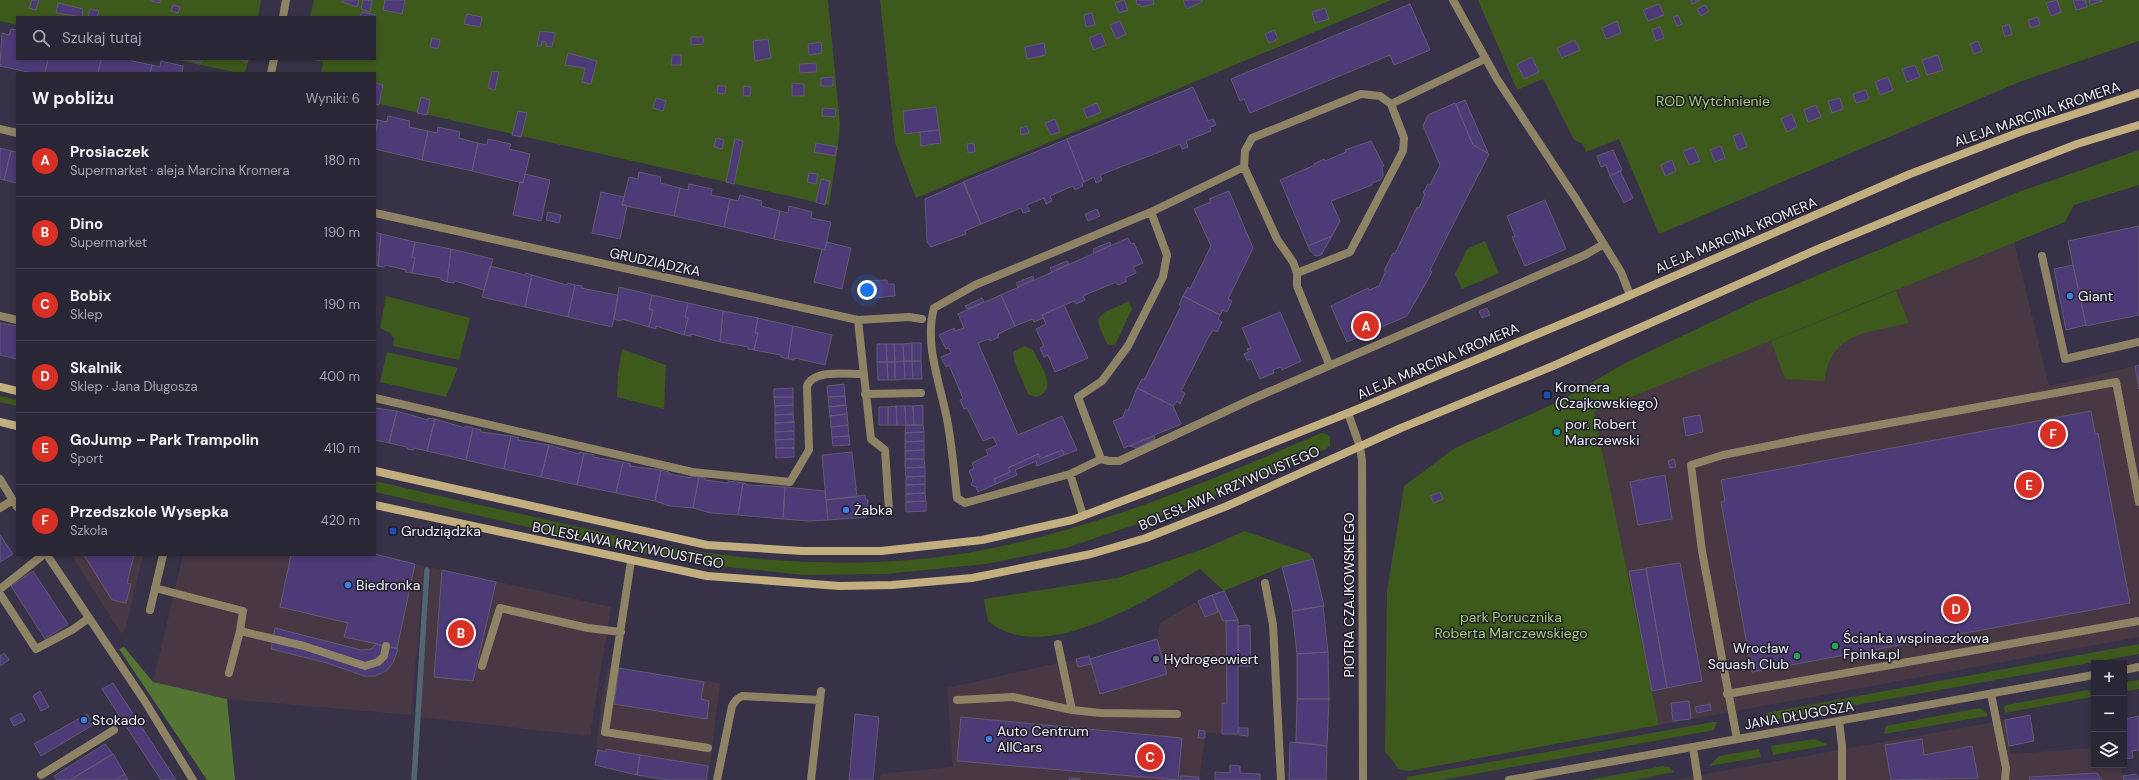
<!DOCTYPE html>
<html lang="pl">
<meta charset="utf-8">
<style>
:root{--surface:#292636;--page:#312e3e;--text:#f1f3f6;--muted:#a5a5ad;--line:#454351;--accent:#d93025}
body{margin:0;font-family:"DM Sans",sans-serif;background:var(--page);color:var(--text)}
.controls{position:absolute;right:12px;bottom:12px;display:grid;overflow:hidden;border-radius:0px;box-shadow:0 2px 6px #0003}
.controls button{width:36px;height:36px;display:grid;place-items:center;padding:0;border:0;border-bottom:1px solid var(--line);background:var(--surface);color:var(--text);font:20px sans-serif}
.you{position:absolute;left:867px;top:290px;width:14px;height:14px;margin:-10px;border:3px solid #fff;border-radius:50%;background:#1a73e8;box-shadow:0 0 0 6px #1a73e833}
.badge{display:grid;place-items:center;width:26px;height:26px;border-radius:50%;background:var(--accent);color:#fff;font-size:13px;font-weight:700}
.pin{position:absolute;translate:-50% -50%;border:2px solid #fff;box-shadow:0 1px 4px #0006}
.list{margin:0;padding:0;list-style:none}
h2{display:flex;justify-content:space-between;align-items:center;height:52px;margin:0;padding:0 16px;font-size:17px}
h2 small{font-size:13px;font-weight:400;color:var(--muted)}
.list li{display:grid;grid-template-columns:26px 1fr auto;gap:12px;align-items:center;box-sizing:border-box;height:72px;padding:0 16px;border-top:1px solid var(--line)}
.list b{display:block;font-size:15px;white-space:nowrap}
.list p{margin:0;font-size:13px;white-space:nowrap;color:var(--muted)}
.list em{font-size:13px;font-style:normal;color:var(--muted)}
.icon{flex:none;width:22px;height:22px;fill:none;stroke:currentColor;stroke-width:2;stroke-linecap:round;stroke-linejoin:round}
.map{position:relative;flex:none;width:2139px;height:780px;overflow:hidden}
.search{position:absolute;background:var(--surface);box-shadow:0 2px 6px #0003;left:16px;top:16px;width:360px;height:44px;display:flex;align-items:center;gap:10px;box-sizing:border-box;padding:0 14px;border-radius:0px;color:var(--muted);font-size:15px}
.panel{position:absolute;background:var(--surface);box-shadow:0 2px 6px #0003;left:16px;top:72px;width:360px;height:484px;border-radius:0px}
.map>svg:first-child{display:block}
</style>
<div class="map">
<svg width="2139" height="780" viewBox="0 0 2139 780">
<rect width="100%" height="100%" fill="#373248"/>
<path fill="#483844" d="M2014 242 2049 386 2135 366 2139 389V637L1659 725 1593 412Z
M375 554 424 566 411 715 227 699 153 682 183 555Z
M71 555H143L125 631 121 633Z
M431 567 611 607 590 736 419 717Z
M1224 591 1238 620V736L1206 732 1199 780V777L1181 776 1180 780H880L881 774 953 767 947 688 1089 656 1090 659 1157 639 1160 623 1192 604Z
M608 668 720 683 708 780H668L618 772V770L595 765 601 702Z
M2005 720 2011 754 2094 748V765H2121L2124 780H1672Z"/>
<path fill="#3d591c" d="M0 0H261L258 17H17V25L0 21Z
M314 0H828L840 123 838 147 829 205 375 103V73H321L323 62 310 59H375V17H310Z
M880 0H1391L916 198 895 143Z
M1478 0H2139V41L2022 81 1659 234 1619 139 1586 152 1583 144 1574 140 1543 79 1517 90Z
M174 59H249L245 73H238Z
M2139 150V185L2074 205 2065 222 1594 412 1659 725 1409 771 1398 769 1393 761 1385 752 1387 591 1404 486 1455 448 1558 402 1627 362 1758 300 2018 192Z
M1485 241 1499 273 1462 289 1455 274 1467 249Z
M1896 291 1909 323C1870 333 1830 331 1825 381L1785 379 1771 341Z
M386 296 470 318 459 360 393 346 394 338 390 333 380 328Z
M1129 301 1132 309 1115 345 1107 344 1099 326 1098 319 1105 312Z
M1024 346 1033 350C1040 365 1060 390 1036 397L1028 394 1014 361 1013 352Z
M622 349 666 365 664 409 617 397 618 374Z
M387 352 458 368 446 397 380 382Z
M0 396 17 400V406L0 402Z
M1321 433 1327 434 1330 437V445L1326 449 1173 512 1066 548 986 564 885 574 803 575 710 565 642 553 375 492V481C434 495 493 508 552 521 601 532 651 545 701 552 797 566 903 568 998 547 1111 523 1216 478 1321 433Z
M1245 531 1310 554 1313 559 1282 567 1224 591 1200 569C1149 598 1044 668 988 621L984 599 1117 578 1203 549Z
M2139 644V654L1767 721 1766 713Z
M2139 680V689L2124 691V682Z
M2087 690 2090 691 2091 697 2005 713 2004 707 2007 705Z
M1979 708 1987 713V716L1884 734 1886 726Z
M1713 722H1717L1714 730 1442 780H1406L1407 777Z
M1814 739 1829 745 1773 755 1771 746Z
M1759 749 1761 757 1709 766 1719 756Z
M1663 766 1669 767 1674 772 1635 780H1588Z"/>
<path fill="#547433" d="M124 647 153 682 227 699 235 780H207L119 649Z"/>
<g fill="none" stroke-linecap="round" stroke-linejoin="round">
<path stroke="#516671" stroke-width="5.5" d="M414 780 427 570"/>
</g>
<path fill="#4d3b77" stroke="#605a72" d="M32 0H39L36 10 29 8Z
M150 0H160V3L150 1Z
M343 0H359L357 7 342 2Z
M363 0H372L370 12 361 9Z
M385 0H405L402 14 383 10Z
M1124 0 1128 10 1119 13 1115 3Z
M1136 0H1153L1154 4 1141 7 1140 4 1137 5Z
M1183 0H1202V2L1187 9Z
M1691 0H1700L1692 4Z
M2057 0 2061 12 2051 16 2046 3Z
M2073 0H2085L2087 7 2076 10Z
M2089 0H2102V1L2090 5Z
M58 3 83 9 82 17 56 13Z
M1410 4 1430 50 1394 65 1390 55 1250 113 1244 99 1240 101 1231 79Z
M1659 4 1664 15 1648 21 1643 10Z
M173 5 180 7 178 13 171 11Z
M1705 5 1709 11 1701 16 1697 9Z
M1325 8 1329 19 1315 23 1312 12Z
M90 9 99 11 97 17H88Z
M362 12 375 15 374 17H360Z
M1092 13 1095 25 1086 27 1084 15Z
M467 14 482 17 480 27 464 24Z
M1678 15 1682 24 1677 26 1673 17Z
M2038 17 2040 25 2031 28 2028 20Z
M1120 21 1126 34 1116 39 1110 25Z
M1617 21 1621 33 1606 39 1602 28Z
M2009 24 2012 34 2005 37 2002 27Z
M1660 27 1664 38 1656 41 1652 30Z
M11 29 17 30V59H48L45 73H32L0 66 2 33 9 35Z
M1274 30 1278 39 1269 43 1265 34Z
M540 31 555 33 552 47 546 46V42L542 41 541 46H537Z
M1101 33 1106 45 1094 50 1089 38Z
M691 37H703V44L691 45Z
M432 38 440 40 438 49 430 47Z
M768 39 771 58 755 61 753 41Z
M1575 40 1580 50 1562 58 1557 48Z
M1978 41 1982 51 1974 54 1970 44Z
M821 42 822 53 809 55 808 44Z
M1044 43 1046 55 1027 59 1025 47Z
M568 53 597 61 591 84 582 82 585 68 565 65Z
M672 55H681V65H671Z
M1938 55 1943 70 1927 75 1922 60Z
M1532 57 1539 72 1524 79 1517 64Z
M48 59H101L98 73H45Z
M101 59H132V61L152 65 150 73H98Z
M193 59H202L201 63 192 61Z
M238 59H247V62Z
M161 61 183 66 182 73H183H150L152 65 160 67Z
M816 63 817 72 800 73 799 64Z
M1915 65 1920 77 1907 82 1902 69Z
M492 71 499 72 495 90 488 88Z
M833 77V86H821V78Z
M1888 77 1893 90 1880 95 1875 82Z
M375 83 383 85 379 105 375 104Z
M792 83 804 84V96H792Z
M718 86H726L725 94 717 93Z
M744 86 751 87 750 96H743Z
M1193 87 1208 121 1213 119 1216 125 1210 127 1211 131 1186 141 1188 147 1182 149 1180 144 1100 175 1102 180 1096 183 1094 177 1084 182 1067 139Z
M1866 90 1869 99 1856 103 1853 94Z
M421 97 430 100 427 115 417 113Z
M656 98 666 101 663 111 653 108Z
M1840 98 1843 109 1832 113 1828 101Z
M1465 100 1488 153 1473 145 1456 104Z
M1097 103 1101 112 1087 118 1083 109Z
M1455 103 1473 145 1489 154 1430 270 1432 272 1407 316 1347 342 1331 306 1368 288 1369 290 1379 286 1386 271H1384L1393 253 1395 254 1417 207 1419 208 1425 194 1423 193 1428 184 1430 185 1440 165 1423 126 1428 115Z
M1816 105 1821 117 1808 122 1804 110Z
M936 107 939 130 905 134 903 111Z
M823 108 836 109 835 117 822 116Z
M518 111 527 113 521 137 512 135Z
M1792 114 1797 127 1787 132 1781 119Z
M388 116 410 121 409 127 428 131 422 160 375 149V135L378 120 387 122Z
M375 119 378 120 375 135Z
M1055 119 1060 132 1051 135 1045 123Z
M1027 126 1029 133 1021 135 1020 128Z
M438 127 460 132 459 138 478 143 472 171 422 160 428 131 437 133Z
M939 130 941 143 921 146 920 132Z
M1742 133 1747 147 1738 150 1733 136Z
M716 138 724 140 722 149 714 147Z
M488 139 511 144 509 149 530 154 523 183 472 171 478 143 487 145Z
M735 139 743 141 734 184 726 182Z
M1067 139 1084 182 1082 183 1083 186 1075 190 1073 186 1050 196 1052 201 1046 204 1044 198 1027 205 1030 211 1023 213 1021 208 981 224 963 182Z
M1371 141 1384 166 1382 167 1383 176 1380 180 1372 183V185L1331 201 1340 221 1332 236 1308 246 1280 180 1315 165 1314 164 1324 159 1325 161 1346 152 1345 150Z
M816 143 837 147 835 156 814 152Z
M974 143 975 152 968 153 967 144Z
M1721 146 1725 158 1715 162 1710 150Z
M1694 147 1700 161 1689 165 1683 151Z
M0 148 11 151 4 180 0 179Z
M1613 150 1622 170 1610 176 1606 165 1601 167 1597 156Z
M11 151 17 152V183L4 180Z
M1672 160 1676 171 1665 176 1661 165Z
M1620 171 1633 198 1624 203 1610 176Z
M639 172 661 177 660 183 680 188 674 216 622 205 629 177 638 179Z
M809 173 818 174 816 184 807 182Z
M525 174 550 180 541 221 513 215 520 182 523 183Z
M821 179 830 181 825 205 816 202Z
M964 182 981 224 965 231 966 234 931 247 927 242 925 199Z
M689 184 712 189 711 195 730 199 724 227 674 216 680 188 688 190Z
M1229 191 1253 248 1228 299 1232 301 1227 312 1223 310 1220 315 1183 296 1188 287 1190 289 1211 246 1194 209 1211 202 1209 199Z
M601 192 624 197 622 205 627 206 620 239 592 233Z
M740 195 762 201 761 206 780 211 774 239 724 227 730 199 738 201Z
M1545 200 1566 249 1525 266 1512 237 1515 236 1507 216Z
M789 206 812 212 811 218 831 222 825 250 774 239 780 211 788 213Z
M1097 209 1100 216 1088 221 1085 214Z
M548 212 561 215 559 223 546 220Z
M2139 226V315L2086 326 2068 241Z
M375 232 381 234 378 266 375 265Z
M381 234 415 242 412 257 415 258 412 273 405 272 406 270 385 265 384 267 378 266Z
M1332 236 1321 255 1316 256 1310 251 1308 246Z
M1128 238 1131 244 1134 243 1143 263 1133 267 1136 273 1125 278 1127 281 1118 285 1116 282 1083 296 1085 300 1076 304 1074 301 1042 315 1043 318 1034 322 1033 319 1015 326 1001 295Z
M415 242 451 249 447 282 441 280V278L412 273 415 258 412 257Z
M827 242 851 248 842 289 814 282 822 249 825 250Z
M1110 242 1111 245 1094 253 1093 249Z
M451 249 493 259 484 290 455 281 454 283 447 282Z
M1067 261 1069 264 1052 272 1050 268Z
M2073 265 2086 325 2066 330 2054 269Z
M490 266 525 275 526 273 532 275 525 307 482 297Z
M532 275 567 285 568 283 575 285 568 317 525 307Z
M1033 276 1034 279 1018 287 1016 283Z
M887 280V284H894L895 296 862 299 860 287 866 286 865 281Z
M575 285 582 286 581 288 617 295 618 297 612 327 568 317Z
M619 287 652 295 649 309 653 310 649 327 622 319 621 321 614 319Z
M652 295 688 303 685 317 688 318 684 335 656 326V329L649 327 653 310 649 309Z
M1001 295 1015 326 998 334 999 337 990 341 989 339 978 343 1018 435 1062 416 1077 450 1064 455 1062 450 1040 459 1038 454 1008 468 1010 472 994 479 996 484 978 492 976 487 971 485 973 480 969 471 974 468 972 463 988 455 986 450 997 445 993 437 983 441 967 408 964 409 960 400 963 398 949 365 946 367 941 357 951 353 949 348 946 349 939 335 954 328 955 331 964 328 958 314Z
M1183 296 1220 315 1218 319 1222 322 1217 332 1213 330 1208 338 1185 383 1181 391 1185 393 1180 404 1177 401 1173 406 1137 388 1142 379 1144 380 1181 306 1179 305Z
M982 298 984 302 967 309 965 306Z
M688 303 723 311 720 342 691 334V336L684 335 688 318 685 317Z
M1064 305 1088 358 1055 372 1048 355 1044 357 1040 348 1044 346 1036 329 1046 324 1042 315Z
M1487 308 1490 315 1482 318 1479 311Z
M723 311 758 318 755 333H758L754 350 748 349V347L720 342Z
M1280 312 1301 361 1282 370 1281 367 1273 370 1274 373 1260 379 1251 359 1247 360 1244 354 1249 352 1247 349 1251 348 1242 328Z
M758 318 793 326 788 359 781 357V355L754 350 758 333H755Z
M0 323 17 326V359L0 355Z
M793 326 832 335 825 365 795 358 794 360 788 359Z
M912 343H921V361H912Z
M912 343V361H904L903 344Z
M877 344H886L887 362H877Z
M886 344H894L895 362H887Z
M894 344H903L904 361 895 362Z
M904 361 905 379 895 380V362Z
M904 361H912L913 379H905Z
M912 361H921L922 379H913Z
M877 362H887L888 380H878Z
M887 362H895V380H888Z
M2139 365V389L2135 366Z
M844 384 845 396 828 397 827 386Z
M793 388V397H774V389Z
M1137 388 1173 406 1181 424 1124 448 1113 421 1123 417 1126 409 1128 411Z
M845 396 846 405 829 407 828 397Z
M774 397H793V405L775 406Z
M793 405V414L775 415V406Z
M846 405 847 414 830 416 829 407Z
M923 405V425H914L913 406Z
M896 406 897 425H888V407Z
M896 406H905L906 425H897Z
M905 406H913L914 425H906Z
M879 407H888V425H879Z
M375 408 397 411 389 443 375 440Z
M397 411 428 420V418L435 419 427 451 414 448 413 450 407 449V447L389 443Z
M2091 411 2095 434 2098 433 2130 603 1752 672 1721 502 1725 501 1721 480Z
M793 414 794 422 775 423V415Z
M847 414 848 425 831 427 830 416Z
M1700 415 1703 432 1686 436 1683 418Z
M435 419 465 428V426L473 428 466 460 427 451Z
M794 422V431L775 432V423Z
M848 425 849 436 832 437 831 427Z
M906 425H923L924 432 905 433Z
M473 428 481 430V432L511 436 504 469 466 460Z
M794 431V439L775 440V432Z
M924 432V441L905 442V433Z
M511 436 519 438 518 440 549 445 541 477 504 469Z
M849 436 850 445 833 446 832 437Z
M1154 436 1155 439 1136 448 1130 446Z
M794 439V448H776L775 440Z
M924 441V450L905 451V442Z
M549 445 579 454V452L584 453 577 485 541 477Z
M776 448H794V457L776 458Z
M924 450V459H905V451Z
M1062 450 1064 455 1037 466 1036 461 1015 470 1017 475 996 484 994 479 1010 472 1008 468 1038 454 1040 459Z
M852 452 857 497 826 500 822 455Z
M584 453 594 455 593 457 623 462 616 493 577 485Z
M905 459H924L925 467 905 468Z
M1674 459 1676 467 1670 468 1668 461Z
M623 462 631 464 630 466 661 470 655 501 616 493Z
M925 467V476L906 477 905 468Z
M661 470 669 472V474L691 478V476L699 477 693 508 670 506 655 501Z
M1665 475 1672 519 1638 525 1630 482Z
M925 476V484L906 485V477Z
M699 477 705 478V480L728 483V481L743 483 738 515 711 513 693 508Z
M743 483 748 485 785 487 783 519 738 515Z
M925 484V493L906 494V485Z
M785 487 825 491 828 520 809 521 783 519Z
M1440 492 1443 499 1434 503 1430 496Z
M925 493 926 501 906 502V494Z
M865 495 866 500H868L867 517 828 520 826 500Z
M926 501V511L906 512V502Z
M0 535 13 554 0 562Z
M375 554 415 564 397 648 344 637 348 623 280 607 291 555Z
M84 555H134L127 583 131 584 126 603 112 600Z
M1313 559 1324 606 1293 611 1282 567Z
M1680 563 1702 681 1667 688 1646 568Z
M1646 569 1667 688 1652 691 1629 571Z
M442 570 496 582 473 681 434 677Z
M33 571 68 624 45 639 11 586Z
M1224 591 1238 620 1223 621 1212 595Z
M1212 595 1218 612 1205 617 1198 601Z
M1323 606 1328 652 1297 654 1292 611Z
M1238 620V734H1222V703H1227L1226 621Z
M1250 625 1251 666H1238V626Z
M275 628 361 650 371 649 376 644 398 649 393 663 386 671 375 676H364L327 663 271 649Z
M1157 639 1167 674 1100 694 1090 659Z
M1328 652 1329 699H1297V654Z
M4 653 9 660 0 666V656Z
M1089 656 1091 664 1078 667 1076 659Z
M619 668 704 682 701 699 709 701 707 719 614 704Z
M113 683 176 780H161L102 689Z
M40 691 49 707 41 711 33 696Z
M1297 699H1329L1327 746 1296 742Z
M1689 701 1691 719 1673 721 1671 703Z
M1710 704 1711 710 1697 713 1695 707Z
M21 713 25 720 14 726 10 719Z
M87 714 93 725 41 756 34 744Z
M855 714 879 717 873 780H849Z
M2030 715 2034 741 2009 746 2005 720Z
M2139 716V750L2132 751 2133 758 2124 759V719Z
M961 717 1182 738 1178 780 957 761Z
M1239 728H1248V736L1239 735Z
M1199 730 1205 731V738H1198Z
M1922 739 1924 755 1972 746 1978 778 1891 780 1885 745Z
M1290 742 1327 746 1326 780H1289Z
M105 744 113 754 70 780H57L54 776Z
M606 749 640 755 637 775 595 765 598 750 605 752Z
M113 754 125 774 115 780H70Z
M640 755 708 766 706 780H668L637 775Z
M1230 765 1240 766V773L1260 774V780H1215V772L1230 773Z
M2097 773 2102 780H2030L2029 777Z
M125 774 128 780H115Z
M2136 774 2139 780H2124L2123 776Z
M1181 776 1199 777V780H1180Z
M1069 778 1080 779V780H1069Z"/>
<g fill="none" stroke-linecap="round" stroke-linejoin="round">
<path stroke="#8f8365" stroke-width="8" d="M1453 0 1497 79 1576 199 1621 272 1630 295
M283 17 286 0
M271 73 274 59
M1244 167 1245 151 1252 138 1361 94 1380 96 1391 104
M2042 256 2065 359 2139 342
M1297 273 1350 252 1403 151 1404 138 1391 104 1485 59
M0 316 17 320
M858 320 871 439 885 450 889 511
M1329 364 1297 286V273L1293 262 1277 239 1244 167 1151 212 1167 255 1163 277 1128 346 1102 381 1078 397 1101 459 1109 461H1119L1250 400 1585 255 1604 244
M865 394 921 393
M375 398 692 472 790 482 809 450 807 386C814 369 847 374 863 374
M1101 459 1070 474 965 503 957 498C954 472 952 445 947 419 940 383 924 344 934 308L975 285 1151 212
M1070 474 1083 515
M0 479 17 507
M0 508 13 500
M47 555 144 700 193 780
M631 561 605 732 708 748
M1265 583 1273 625 1281 780
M155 588 243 611 240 631 304 646 365 666 378 662 384 656 386 646
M0 589 43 555
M0 594 36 649 72 630 89 618
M150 610 163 555
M1058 644 1072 710
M482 666 500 608 588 628 621 632
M229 673 240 631
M1727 694 2139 621
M1991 694 2006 768 2005 780
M957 700 1013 697 1072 710 1101 713 1177 714
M1839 721 1842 746V780
M1737 739 1702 551 1691 465 1723 455 1812 437 2116 382 2139 502
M1693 748 1698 780
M41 775 114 730
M717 780 732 706 736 700 742 696 820 700
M811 780 821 691"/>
<path stroke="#8f8365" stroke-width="8" d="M0 129 17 133
M375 213 858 320 909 317 922 319
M2124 670 2139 667
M1509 780 2094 675"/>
<path stroke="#8f8365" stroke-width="8" d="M1348 413 1360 447 1362 460 1363 780"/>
<path stroke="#c2ae7e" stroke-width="8" d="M0 387 17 391
M0 422 17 426
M375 471 707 545 802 551H881L982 540 1072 520 1194 474 1348 413 1612 303 1910 174 2020 132 2139 93
M375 505 707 576 840 586 892 585 972 578 1091 554 1146 538 1227 506 1401 428 1553 366 1818 249 2000 174 2077 144 2139 125"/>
</g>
<g fill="#3f7fe0" stroke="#1e1c26" stroke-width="1.5">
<circle cx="2070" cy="296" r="4"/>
<circle cx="846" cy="510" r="4"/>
<circle cx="348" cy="585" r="4"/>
<circle cx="84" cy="720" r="4"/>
<circle cx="989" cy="739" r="4"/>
</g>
<g fill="#1a4fb4" stroke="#1e1c26" stroke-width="1.5">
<rect x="1543" y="391" width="8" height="8" rx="2"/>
<rect x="389" y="527" width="8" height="8" rx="2"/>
</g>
<circle fill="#0f9aa8" stroke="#1e1c26" stroke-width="1.5" cx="1557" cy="432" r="4"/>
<g fill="#2e9e5b" stroke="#1e1c26" stroke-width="1.5">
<circle cx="1835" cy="646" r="4"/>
<circle cx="1797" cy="656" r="4"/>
</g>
<circle fill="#5c6f8a" stroke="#1e1c26" stroke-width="1.5" cx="1156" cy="659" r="4"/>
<g text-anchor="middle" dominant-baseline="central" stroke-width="3" stroke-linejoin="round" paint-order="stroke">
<g font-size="14" fill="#a3d175" stroke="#1e1c26">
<text x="1713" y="101">ROD Wytchnienie</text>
<text x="1511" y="617">park Porucznika<tspan x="1511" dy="16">Roberta Marczewskiego</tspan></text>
</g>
<g font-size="14" fill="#f3f0ff" stroke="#1e1c26">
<text transform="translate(2037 114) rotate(-19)">ALEJA MARCINA KROMERA</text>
<text transform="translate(1736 235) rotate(-23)">ALEJA MARCINA KROMERA</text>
<text transform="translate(655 262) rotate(12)">GRUDZIĄDZKA</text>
<text transform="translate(1438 361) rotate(-23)">ALEJA MARCINA KROMERA</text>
<text transform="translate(1229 488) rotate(-23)">BOLESŁAWA KRZYWOUSTEGO</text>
<text transform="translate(628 545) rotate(11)">BOLESŁAWA KRZYWOUSTEGO</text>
<text transform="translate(1349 595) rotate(-90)">PIOTRA CZAJKOWSKIEGO</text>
<text transform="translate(1799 715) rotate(-10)">JANA DŁUGOSZA</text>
</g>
<g font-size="14" fill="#f3f0ff" stroke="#1e1c26" text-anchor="start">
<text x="2078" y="296">Giant</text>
<text x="1555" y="387">Kromera<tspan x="1555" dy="16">(Czajkowskiego)</tspan></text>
<text x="1565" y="424">por. Robert<tspan x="1565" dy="16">Marczewski</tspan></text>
<text x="854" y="510">Żabka</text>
<text x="401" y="531">Grudziądzka</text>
<text x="356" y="585">Biedronka</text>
<text x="1843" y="638">Ścianka wspinaczkowa<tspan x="1843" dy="16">Fpinka.pl</tspan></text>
<text x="1789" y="648" text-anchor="end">Wrocław<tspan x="1789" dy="16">Squash Club</tspan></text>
<text x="1164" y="659">Hydrogeowiert</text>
<text x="92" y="720">Stokado</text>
<text x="997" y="731">Auto Centrum<tspan x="997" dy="16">AllCars</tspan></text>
</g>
</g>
</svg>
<div class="controls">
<button>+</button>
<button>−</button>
<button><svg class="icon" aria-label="layers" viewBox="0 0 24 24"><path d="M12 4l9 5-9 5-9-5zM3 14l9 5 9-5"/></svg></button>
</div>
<div class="you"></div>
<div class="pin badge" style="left:1366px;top:326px">A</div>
<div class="pin badge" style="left:461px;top:633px">B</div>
<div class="pin badge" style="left:1150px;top:757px">C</div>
<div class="pin badge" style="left:1956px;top:609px">D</div>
<div class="pin badge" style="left:2029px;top:485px">E</div>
<div class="pin badge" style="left:2053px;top:434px">F</div>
<div class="search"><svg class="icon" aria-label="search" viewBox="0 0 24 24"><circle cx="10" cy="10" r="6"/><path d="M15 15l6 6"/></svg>Szukaj tutaj</div>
<section class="panel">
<h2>W pobliżu<small>Wyniki: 6</small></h2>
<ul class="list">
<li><span class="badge">A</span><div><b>Prosiaczek</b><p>Supermarket · aleja Marcina Kromera</p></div><em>180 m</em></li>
<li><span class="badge">B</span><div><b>Dino</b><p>Supermarket</p></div><em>190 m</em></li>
<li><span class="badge">C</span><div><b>Bobix</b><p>Sklep</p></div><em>190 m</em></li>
<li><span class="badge">D</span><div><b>Skalnik</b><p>Sklep · Jana Długosza</p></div><em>400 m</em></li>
<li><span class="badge">E</span><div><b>GoJump – Park Trampolin</b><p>Sport</p></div><em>410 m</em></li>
<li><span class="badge">F</span><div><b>Przedszkole Wysepka</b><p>Szkoła</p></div><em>420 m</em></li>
</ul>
</section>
</div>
